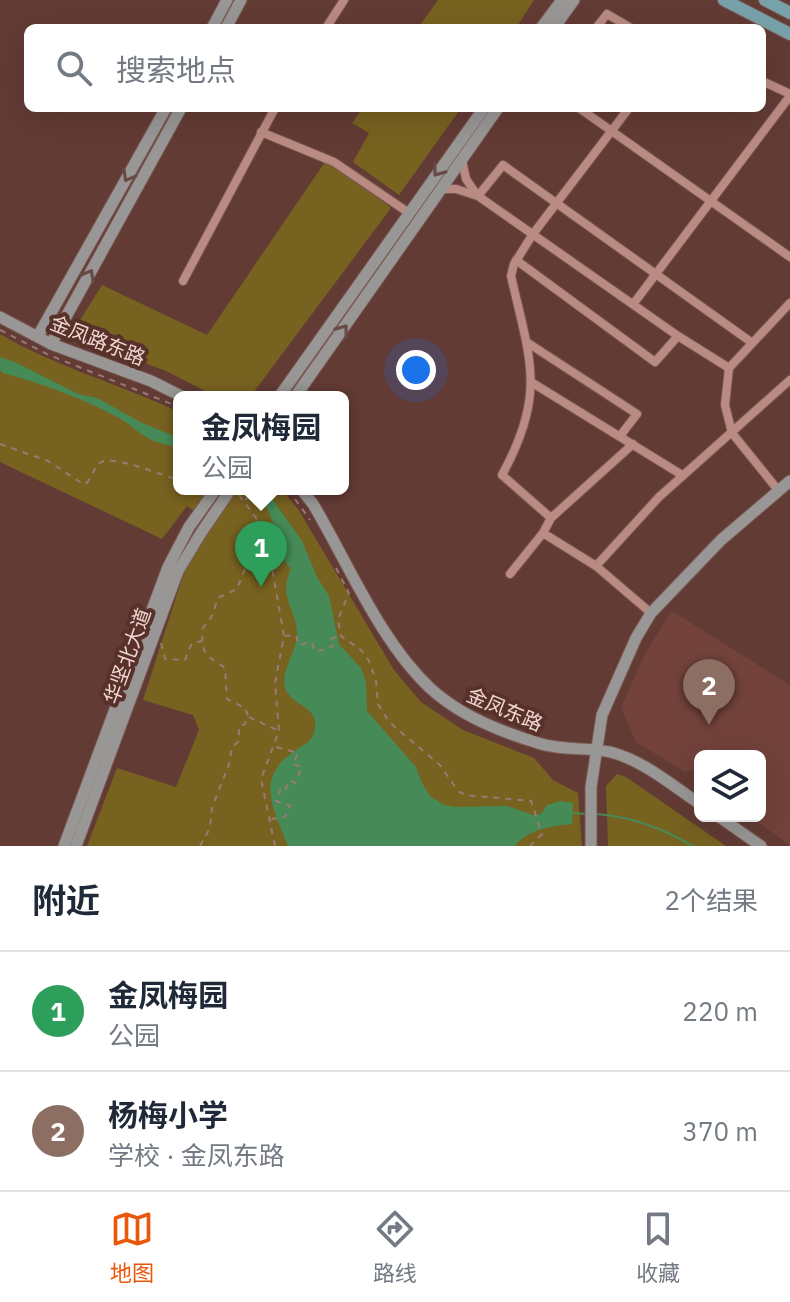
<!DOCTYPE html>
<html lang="zh">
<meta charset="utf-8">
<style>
:root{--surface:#fff;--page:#f2f2f3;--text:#1f2937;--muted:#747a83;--line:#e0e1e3;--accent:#ea580c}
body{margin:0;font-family:"IBM Plex Sans","Noto Sans SC",sans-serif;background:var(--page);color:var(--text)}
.controls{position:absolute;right:24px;bottom:24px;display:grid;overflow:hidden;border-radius:12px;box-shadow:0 8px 32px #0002}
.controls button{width:72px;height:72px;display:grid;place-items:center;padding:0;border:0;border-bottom:2px solid var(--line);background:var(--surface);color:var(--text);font:40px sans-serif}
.you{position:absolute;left:416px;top:370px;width:28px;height:28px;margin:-20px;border:6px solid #fff;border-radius:50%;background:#1a73e8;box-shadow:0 0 0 12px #1a73e833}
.badge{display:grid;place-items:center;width:52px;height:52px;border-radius:50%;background:var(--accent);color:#fff;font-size:26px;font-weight:700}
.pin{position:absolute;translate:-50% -66px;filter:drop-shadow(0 2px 4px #0008)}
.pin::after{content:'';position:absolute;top:42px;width:28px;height:24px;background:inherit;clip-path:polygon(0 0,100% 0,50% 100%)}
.popup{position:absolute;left:173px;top:391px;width:176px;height:104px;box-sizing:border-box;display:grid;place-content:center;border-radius:12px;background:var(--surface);filter:drop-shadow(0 2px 6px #0005);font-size:26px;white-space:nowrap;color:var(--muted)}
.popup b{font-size:30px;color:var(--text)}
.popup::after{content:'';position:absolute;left:50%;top:100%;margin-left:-16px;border:16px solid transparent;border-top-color:var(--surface)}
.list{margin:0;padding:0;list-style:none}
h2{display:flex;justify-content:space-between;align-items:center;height:104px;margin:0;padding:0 32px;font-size:34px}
h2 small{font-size:26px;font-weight:400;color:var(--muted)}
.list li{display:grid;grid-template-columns:52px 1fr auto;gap:24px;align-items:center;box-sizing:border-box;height:120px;padding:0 32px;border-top:2px solid var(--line)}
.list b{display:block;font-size:30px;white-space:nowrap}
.list p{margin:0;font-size:26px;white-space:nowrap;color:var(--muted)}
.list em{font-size:26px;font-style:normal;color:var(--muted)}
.icon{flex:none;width:44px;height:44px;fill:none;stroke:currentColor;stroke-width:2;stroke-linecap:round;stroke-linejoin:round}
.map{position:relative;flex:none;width:790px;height:846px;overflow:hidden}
.search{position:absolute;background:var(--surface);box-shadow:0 8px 32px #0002;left:24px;right:24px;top:24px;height:88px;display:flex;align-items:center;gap:20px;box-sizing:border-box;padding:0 28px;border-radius:12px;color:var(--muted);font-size:30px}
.sheet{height:344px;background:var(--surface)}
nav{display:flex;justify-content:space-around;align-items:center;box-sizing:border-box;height:112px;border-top:2px solid var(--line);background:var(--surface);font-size:22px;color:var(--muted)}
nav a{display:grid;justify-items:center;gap:4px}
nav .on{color:var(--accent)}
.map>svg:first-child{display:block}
</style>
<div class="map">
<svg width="790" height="846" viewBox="0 0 790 846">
<rect width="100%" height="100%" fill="#633b35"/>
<path fill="#72423b" d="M672 611 790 685V845L749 816H760V756H700V772L696 769 685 772 636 742 621 707 647 650Z"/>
<path fill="#786220" d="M438 0H534L516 28H418Z
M363 108H461L399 195 353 162 369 133 352 123Z
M325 162 360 184 391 208 250 397H217L166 371 82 339 76 332 77 325 102 285 207 335Z
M0 334C56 367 120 384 179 412V489H281L298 509 394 670 421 702 463 730 534 758 553 780 578 793 582 846H87L117 768 176 787 199 730 193 715 143 700 187 563 208 521 187 506 162 539 0 462Z
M617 774 626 777 726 846H608L606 786Z"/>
<path fill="#468b57" d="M0 357 19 364 78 394 97 398 142 423 179 438V448C171 445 156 443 150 439 139 434 130 424 119 418 82 398 43 384 3 373L0 370Z
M251 489H265L302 541 317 577 329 596 339 644 361 668 366 682 367 711 416 767 422 783 430 796 444 805 456 807 507 806 533 815 541 814 547 805 561 801 573 803 572 824C552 826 528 829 515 846H288C273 808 254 777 296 750 306 743 313 742 315 728 318 707 296 707 287 692 277 676 297 652 297 634 298 611 277 598 291 569L279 554 274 525 268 510Z"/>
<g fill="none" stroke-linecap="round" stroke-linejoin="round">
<path stroke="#468b57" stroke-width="2" d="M573 813 587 814
M597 814C631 817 663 828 692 846"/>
<defs>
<path id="street" d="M326 28 344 0
M596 28 607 14 631 28
M762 81 790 94
M579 108 790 257
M629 108 533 234 514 264 511 276C530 360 547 393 502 475L551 518 543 533 596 566 651 613
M261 132 334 162 409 213
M462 160 466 179 477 195
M441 189H456L478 196 678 336 729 368
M478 196 503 165 751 342
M516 260 655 362 678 336
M183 281 275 108
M634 303 790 96
M528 343 637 414 620 436
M531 382 682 475
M778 490 732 433 725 405 729 368 790 303
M551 518 633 444
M596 566 659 497 790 380
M510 574 543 533"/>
<path id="secondary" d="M212 28 227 0
M226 28 241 0
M541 28 562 0
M554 28 574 0
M0 317 51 344 151 381 183 397
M38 336 166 108
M51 344 181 108
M279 397 484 108
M295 397 498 108
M301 489 313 504C348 563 380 641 430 688 459 715 501 732 538 743 562 751 587 747 610 752 643 760 673 786 700 804
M718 816 761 846
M64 846 168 567 189 527 216 489
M76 846 178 571 201 533
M591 846V787L602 715 636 638 651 613 721 540 790 481"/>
<path id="primary" d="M724 0 790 34
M765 0 790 13"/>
</defs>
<use href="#street" stroke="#7a5853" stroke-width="10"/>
<use href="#secondary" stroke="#7a5853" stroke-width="13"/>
<use href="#primary" stroke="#7a5853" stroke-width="14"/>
<path stroke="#9b7973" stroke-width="2" stroke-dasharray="6 6" stroke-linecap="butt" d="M0 330 49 355 179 407
M0 444 48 461 83 484H86C91 478 95 466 101 462 115 455 163 476 179 480
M239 495 256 518 268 546 284 636 275 683 279 731 261 779 275 846
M295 499 310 520
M245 500 259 489
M336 568 349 593 338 619 341 636 361 650 368 659 376 680 378 704 389 722 440 765 458 791 465 795 531 801 542 834 530 846
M285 636 296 635 299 645 312 642 315 652 333 646 330 639 340 636
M161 643 165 659 185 660 192 643 202 641
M249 717 279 731
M271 819 285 817 290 806 276 801 281 788 285 790 290 780 295 783 302 767 293 764 298 753 276 747
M200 846 210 828 212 808 229 764 232 747 239 741V727L245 724 248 716 245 708 227 699 225 668C207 655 200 655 203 628L212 616 218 598 237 589 245 569 269 561"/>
<use href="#street" stroke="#ba8b83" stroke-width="8"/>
<use href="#secondary" stroke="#999696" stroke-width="11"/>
<use href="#primary" stroke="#78a2a9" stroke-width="12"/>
<defs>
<path id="secondary-bridge" d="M201 533 231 489"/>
</defs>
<use href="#secondary-bridge" stroke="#7a5853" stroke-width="13" stroke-linecap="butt"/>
<use href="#secondary-bridge" stroke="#999696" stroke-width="11"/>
</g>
<defs><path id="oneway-chevron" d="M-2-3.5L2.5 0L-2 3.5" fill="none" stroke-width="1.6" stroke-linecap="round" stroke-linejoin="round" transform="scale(2)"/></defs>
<g stroke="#684a45">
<use href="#oneway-chevron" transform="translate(438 171) rotate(126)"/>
<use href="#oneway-chevron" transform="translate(128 176) rotate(119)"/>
<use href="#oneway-chevron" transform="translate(89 275) rotate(-61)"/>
<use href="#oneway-chevron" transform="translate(343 330) rotate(-54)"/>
</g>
<g text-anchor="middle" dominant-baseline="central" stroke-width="8" stroke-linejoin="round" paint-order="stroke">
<g font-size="20" fill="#f1d8d3" stroke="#58312a">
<text transform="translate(98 340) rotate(22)">金凤路东路</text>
<text transform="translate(127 656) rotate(-70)">华坚北大道</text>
<text transform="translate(505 709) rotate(23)">金凤东路</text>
</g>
</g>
</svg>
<div class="controls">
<button><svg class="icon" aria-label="layers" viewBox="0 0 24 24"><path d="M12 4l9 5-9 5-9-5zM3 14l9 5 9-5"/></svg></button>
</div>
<div class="you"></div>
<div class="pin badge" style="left:261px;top:587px;background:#2e9e5b">1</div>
<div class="popup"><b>金凤梅园</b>公园</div>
<div class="pin badge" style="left:709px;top:725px;background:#8d6e63">2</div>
<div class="search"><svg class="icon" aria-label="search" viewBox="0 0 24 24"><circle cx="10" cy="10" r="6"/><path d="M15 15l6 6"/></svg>搜索地点</div>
</div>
<section class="sheet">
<h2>附近<small>2个结果</small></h2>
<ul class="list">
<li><span class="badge" style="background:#2e9e5b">1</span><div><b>金凤梅园</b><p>公园</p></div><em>220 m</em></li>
<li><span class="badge" style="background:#8d6e63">2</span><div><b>杨梅小学</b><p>学校 · 金凤东路</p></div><em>370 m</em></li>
</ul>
</section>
<nav>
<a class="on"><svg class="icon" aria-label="map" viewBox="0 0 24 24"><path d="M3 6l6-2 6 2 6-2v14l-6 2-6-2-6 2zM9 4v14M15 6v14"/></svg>地图</a>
<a><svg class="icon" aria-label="directions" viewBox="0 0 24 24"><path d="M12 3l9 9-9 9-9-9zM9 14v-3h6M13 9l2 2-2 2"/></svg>路线</a>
<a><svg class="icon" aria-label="saved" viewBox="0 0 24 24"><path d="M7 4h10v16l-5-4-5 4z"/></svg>收藏</a>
</nav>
